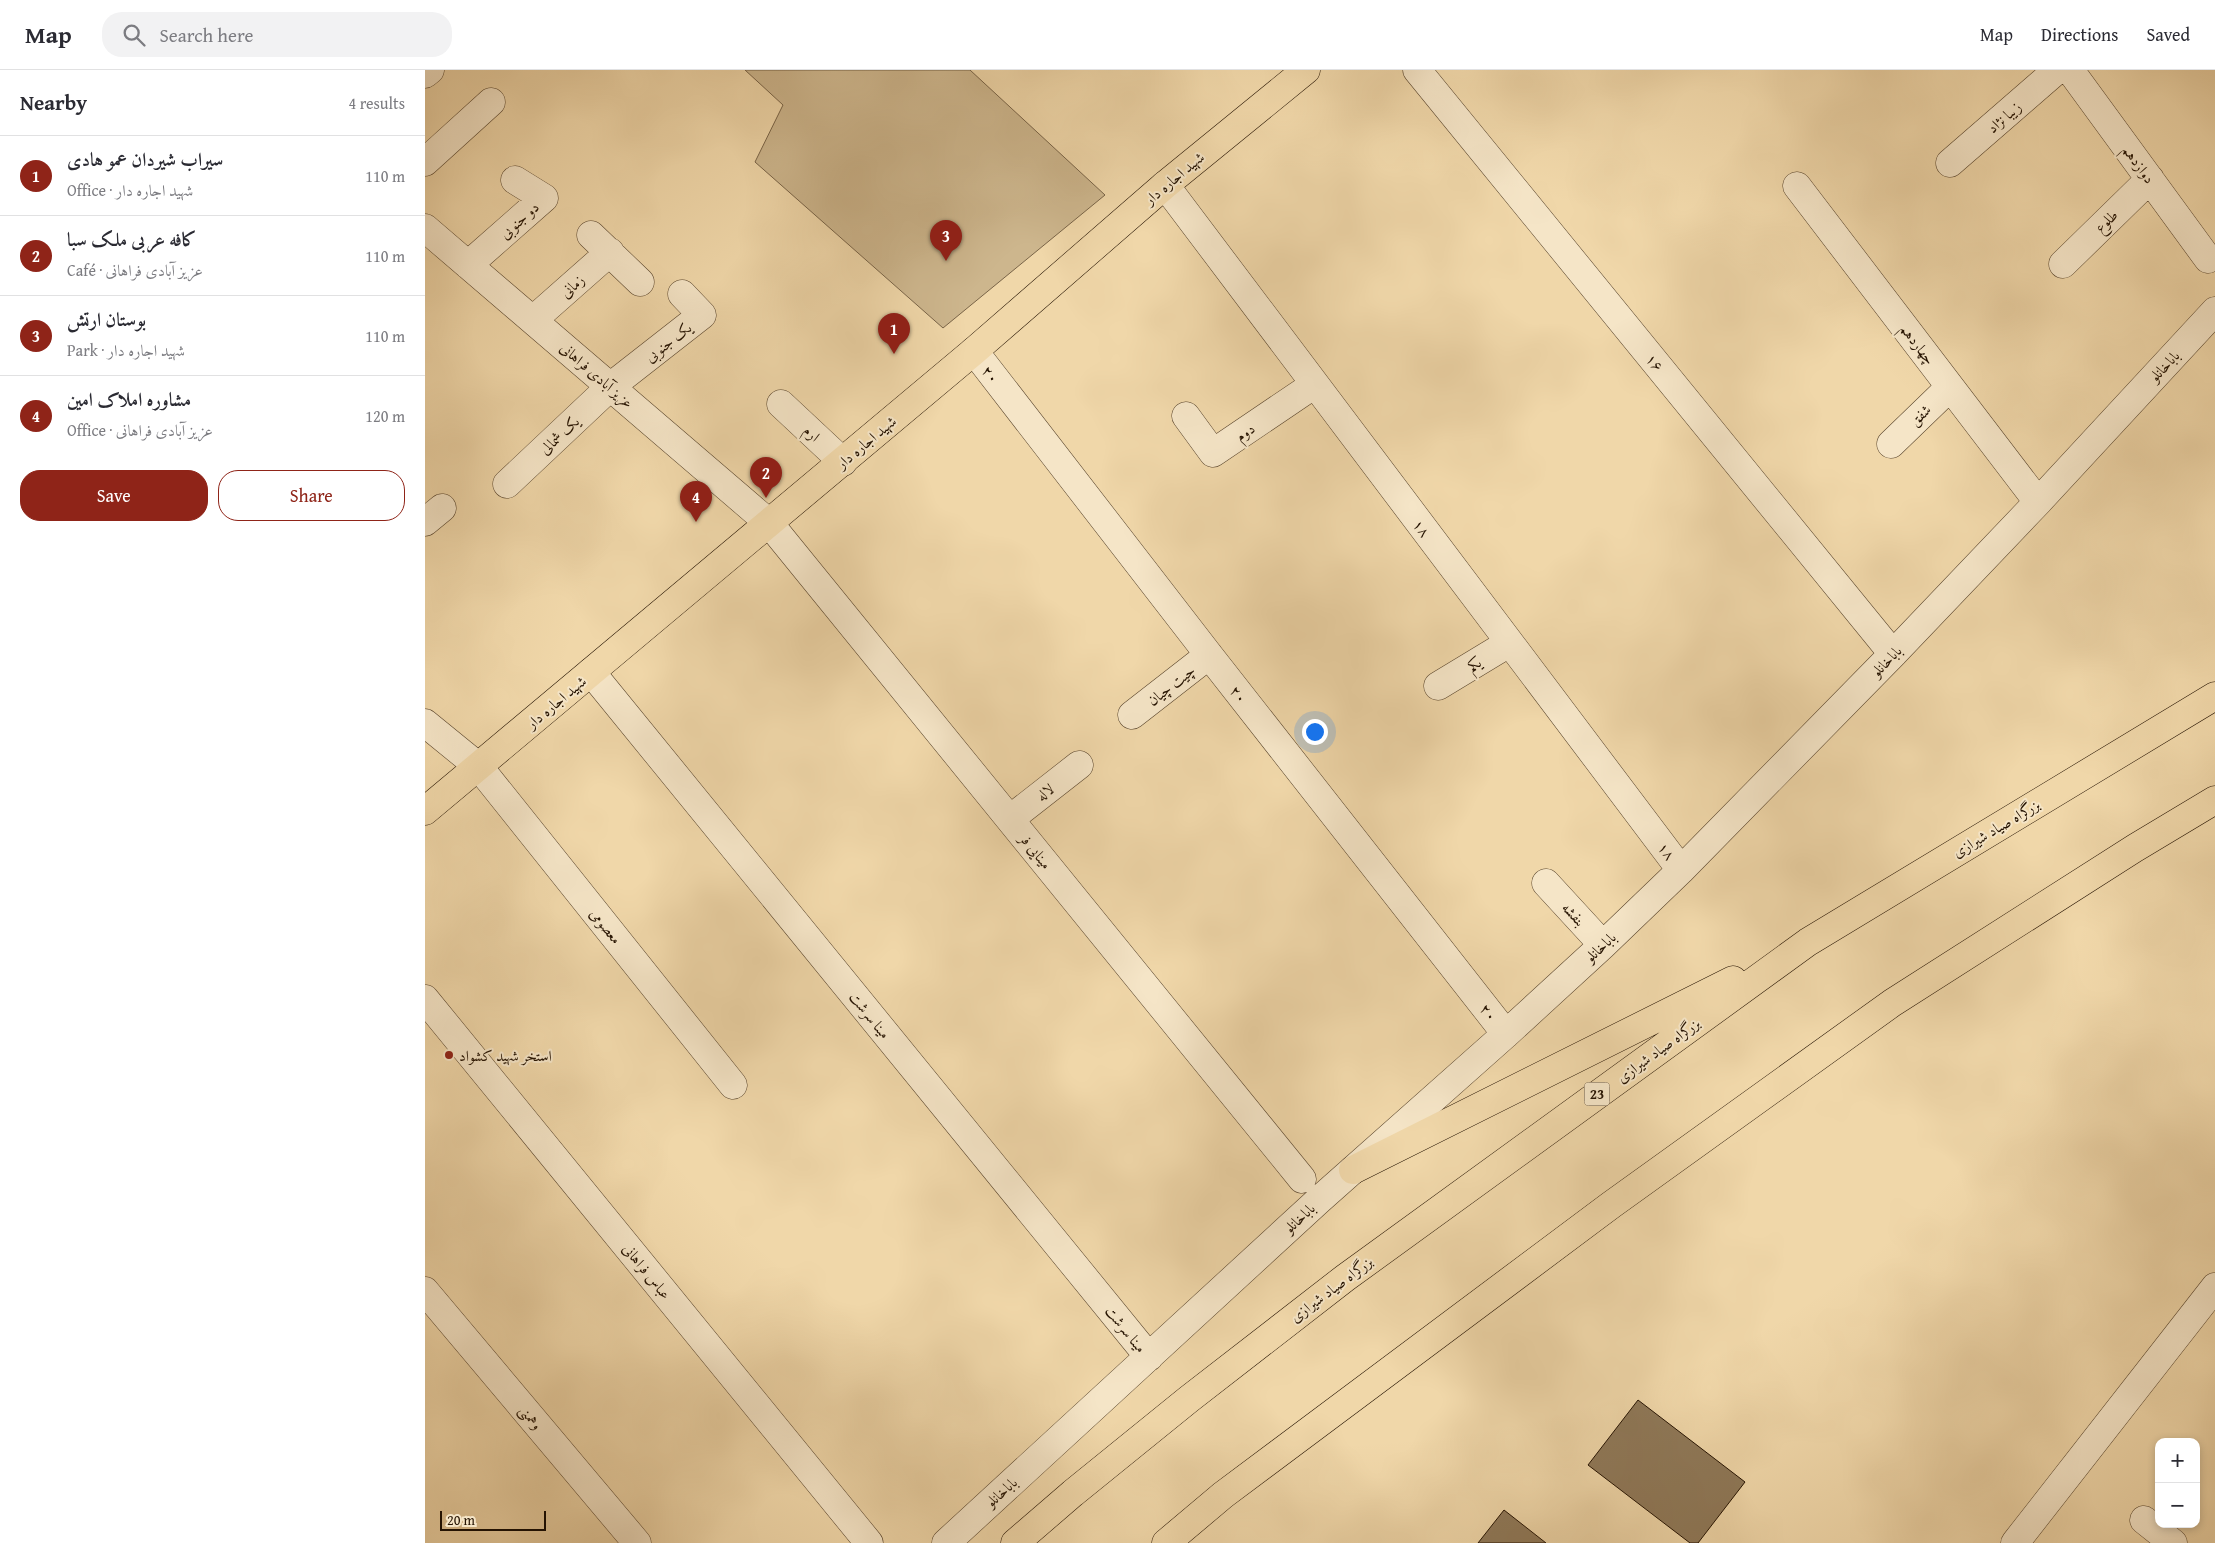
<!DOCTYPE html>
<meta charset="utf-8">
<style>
:root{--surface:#fff;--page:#f2f2f3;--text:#2b2b33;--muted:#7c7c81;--line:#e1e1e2;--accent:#8f2418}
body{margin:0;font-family:"Gentium Book Plus",Amiri,serif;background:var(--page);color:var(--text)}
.controls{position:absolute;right:15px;bottom:15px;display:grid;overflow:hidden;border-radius:10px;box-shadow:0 2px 8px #0003}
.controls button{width:45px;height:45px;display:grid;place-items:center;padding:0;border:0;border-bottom:1px solid var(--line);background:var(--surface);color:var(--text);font:25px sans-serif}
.scale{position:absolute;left:15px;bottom:12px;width:106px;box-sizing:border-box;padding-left:5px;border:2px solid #251302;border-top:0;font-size:14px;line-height:18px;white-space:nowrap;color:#251302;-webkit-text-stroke:4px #f5e5c7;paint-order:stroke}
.you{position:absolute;left:889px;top:661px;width:18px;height:18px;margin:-12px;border:4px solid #fff;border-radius:50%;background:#1a73e8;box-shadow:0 0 0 8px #1a73e833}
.badge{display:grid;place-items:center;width:32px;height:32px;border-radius:50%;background:var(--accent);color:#fff;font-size:16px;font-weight:700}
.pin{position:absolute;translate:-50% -41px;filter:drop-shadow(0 1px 2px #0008)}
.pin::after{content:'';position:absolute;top:26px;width:18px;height:15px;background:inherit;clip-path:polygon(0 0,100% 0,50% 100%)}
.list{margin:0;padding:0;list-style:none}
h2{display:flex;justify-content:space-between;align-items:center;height:65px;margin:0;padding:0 20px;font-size:21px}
h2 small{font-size:16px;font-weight:400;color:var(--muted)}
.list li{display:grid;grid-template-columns:32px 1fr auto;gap:15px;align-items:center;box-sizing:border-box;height:80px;padding:0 20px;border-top:1px solid var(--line)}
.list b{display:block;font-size:19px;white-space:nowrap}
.list p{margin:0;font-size:16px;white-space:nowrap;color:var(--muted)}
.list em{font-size:16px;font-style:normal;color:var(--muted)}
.actions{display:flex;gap:10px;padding:15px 20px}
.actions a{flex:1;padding:11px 0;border:1px solid var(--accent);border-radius:20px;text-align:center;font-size:18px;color:var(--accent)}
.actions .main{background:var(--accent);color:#fff}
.icon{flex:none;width:28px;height:28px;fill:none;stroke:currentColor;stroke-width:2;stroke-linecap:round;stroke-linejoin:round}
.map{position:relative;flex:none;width:1790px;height:1473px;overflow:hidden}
header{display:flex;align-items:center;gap:30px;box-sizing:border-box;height:70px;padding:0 25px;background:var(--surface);border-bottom:1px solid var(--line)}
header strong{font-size:24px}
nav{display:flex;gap:28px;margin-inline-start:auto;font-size:18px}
.search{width:350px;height:45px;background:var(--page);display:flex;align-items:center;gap:12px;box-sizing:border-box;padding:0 18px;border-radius:20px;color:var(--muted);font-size:19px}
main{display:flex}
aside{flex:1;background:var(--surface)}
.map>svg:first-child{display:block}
</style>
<header>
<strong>Map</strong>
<div class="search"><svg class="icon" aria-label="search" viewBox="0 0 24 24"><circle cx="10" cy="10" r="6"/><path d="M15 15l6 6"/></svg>Search here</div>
<nav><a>Map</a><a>Directions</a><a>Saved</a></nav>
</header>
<main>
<aside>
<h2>Nearby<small>4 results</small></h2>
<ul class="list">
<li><span class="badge">1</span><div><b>سیراب شیردان عمو هادی</b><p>Office · شهید اجاره دار</p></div><em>110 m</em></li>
<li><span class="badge">2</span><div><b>کافه عربی ملک سبا</b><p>Café · عزیز آبادی فراهانی</p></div><em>110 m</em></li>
<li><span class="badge">3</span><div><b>بوستان ارتش</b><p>Park · شهید اجاره دار</p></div><em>110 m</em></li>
<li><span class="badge">4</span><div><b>مشاوره املاک امین</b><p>Office · عزیز آبادی فراهانی</p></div><em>120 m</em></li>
</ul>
<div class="actions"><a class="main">Save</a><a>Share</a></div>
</aside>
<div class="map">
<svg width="1790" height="1473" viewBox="0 0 1790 1473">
<rect width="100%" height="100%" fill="#f0d7a9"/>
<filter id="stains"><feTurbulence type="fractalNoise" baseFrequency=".004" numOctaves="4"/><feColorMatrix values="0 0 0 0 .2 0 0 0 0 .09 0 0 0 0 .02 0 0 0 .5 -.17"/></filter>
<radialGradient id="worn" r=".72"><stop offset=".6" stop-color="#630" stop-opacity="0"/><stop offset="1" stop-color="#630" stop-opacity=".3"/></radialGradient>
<path fill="#cdb68d" stroke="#796448" d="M320 0H545L680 125 518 258 330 92 358 35Z"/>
<path fill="#8f7959" stroke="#251302" d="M1213 1330 1320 1412 1273 1473H1265L1163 1395Z
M1079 1440 1121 1473H1053Z"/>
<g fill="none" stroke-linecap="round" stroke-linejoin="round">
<defs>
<path id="minor" d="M992 0 1468 584
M1645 0 1783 189
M0 4 5 0
M0 92 66 32
M1525 93 1632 0
M740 115 1256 800
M1372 116 1613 432
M0 158 344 453 877 1109
M166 165 215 212
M1638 194 1725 109
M43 195 119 128 90 110
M108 250 185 182
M549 281 784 585 1081 964
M356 334 418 392
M761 346 788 383 890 314
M1466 374 1525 317
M82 414 185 317 277 245 257 224
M0 452 17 438
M166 602 724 1287
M1013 616 1084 573
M707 645 784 585
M0 653 54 697 308 1015
M585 749 654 695
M1121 813 1178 875
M0 929 444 1473
M0 1221 212 1473
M1719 1450 1748 1473
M521 1473 894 1130 1081 964 1178 875 1256 800 1468 584 1613 432 1790 241
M1590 1473 1790 1217"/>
<path id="major" d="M0 741 549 281 740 115 881 0"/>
<path id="highway" d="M928 1100 1308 910
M590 1473 648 1423 764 1329 920 1208 1383 872 1790 626
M741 1473 798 1425 1186 1135 1467 933 1710 778 1790 730"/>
</defs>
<use href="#minor" stroke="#58442c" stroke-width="29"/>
<use href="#major" stroke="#251302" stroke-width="29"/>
<use href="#highway" stroke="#251302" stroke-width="29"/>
<use href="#minor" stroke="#f5e5c7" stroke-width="28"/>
<use href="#major" stroke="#f0d7a9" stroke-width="28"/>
<use href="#highway" stroke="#f0d7a9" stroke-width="28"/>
</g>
<circle fill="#8f2418" stroke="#f5e5c7" stroke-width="2" cx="24" cy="985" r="5"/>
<g text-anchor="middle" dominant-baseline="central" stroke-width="4" stroke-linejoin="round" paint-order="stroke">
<rect fill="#f5e5c7" stroke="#63523d" stroke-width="1" x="1159.5" y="1012.5" width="25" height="23" rx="4"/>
<g font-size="14" font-weight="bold" fill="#251302">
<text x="1172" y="1024">23</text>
</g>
<g font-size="15" fill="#251302" stroke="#f5e5c7">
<text transform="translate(1579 47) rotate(-41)">زیبا نژاد</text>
<text transform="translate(1714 94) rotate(54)">دوازدهم</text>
<text transform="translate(749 108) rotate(-40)">شهید اجاره دار</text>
<text transform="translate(94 150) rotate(-42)">دو جنوبی</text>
<text transform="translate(1681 151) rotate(-44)">طلوع</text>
<text transform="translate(147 216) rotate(-42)">زمانی</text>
<text transform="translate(243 272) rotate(-38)">یک جنوبی</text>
<text transform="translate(1493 274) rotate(53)">چهاردهم</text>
<text transform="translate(1230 292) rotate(51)">۱۶</text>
<text transform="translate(1739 296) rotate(-47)">باباخانلو</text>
<text transform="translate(566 304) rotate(52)">۲۰</text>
<text transform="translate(172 305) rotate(41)">عزیز آبادی فراهانی</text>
<text transform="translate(1495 345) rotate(-44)">شفق</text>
<text transform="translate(820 362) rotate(-34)">دوم</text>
<text transform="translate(387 363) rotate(43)">ارم</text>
<text transform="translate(134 365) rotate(-43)">یک شمالی</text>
<text transform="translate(441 372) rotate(-40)">شهید اجاره دار</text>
<text transform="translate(997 458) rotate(53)">۱۸</text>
<text transform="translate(1461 591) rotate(-46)">باباخانلو</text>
<text transform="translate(1049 594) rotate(-31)">یکم</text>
<text transform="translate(746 615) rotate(-38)">چیت چیان</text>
<text transform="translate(814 624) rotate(52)">۲۰</text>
<text transform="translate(131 632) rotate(-40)">شهید اجاره دار</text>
<text transform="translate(620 722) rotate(-38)">لاله</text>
<text transform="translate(1571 758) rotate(-31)">بزرگراه صیاد شیرازی</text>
<text transform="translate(611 781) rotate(51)">مینایی فر</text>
<text transform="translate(1242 781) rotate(53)">۱۸</text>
<text transform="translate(1149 844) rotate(47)">بنفشه</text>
<text transform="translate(181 856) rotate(51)">معصومی</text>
<text transform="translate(1175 877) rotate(-43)">باباخانلو</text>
<text transform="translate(1064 942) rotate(52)">۲۰</text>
<text transform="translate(445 945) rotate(51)">مینا سرشت</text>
<text transform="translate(1233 980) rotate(-36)">بزرگراه صیاد شیرازی</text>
<text transform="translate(874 1148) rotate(-43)">باباخانلو</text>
<text transform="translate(222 1201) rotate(51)">عباس فراهانی</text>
<text transform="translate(906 1219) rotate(-37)">بزرگراه صیاد شیرازی</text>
<text transform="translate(701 1259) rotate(51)">مینا سرشت</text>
<text transform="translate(106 1347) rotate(50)">وهمنی</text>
<text transform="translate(576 1422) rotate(-42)">باباخانلو</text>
</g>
<g font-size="15" fill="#251302" stroke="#f5e5c7" text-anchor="start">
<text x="34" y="985">استخر شهید کشواد</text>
</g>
</g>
<rect width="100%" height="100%" filter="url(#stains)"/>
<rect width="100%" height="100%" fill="url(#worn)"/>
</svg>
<div class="controls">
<button>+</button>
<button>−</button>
</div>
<div class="scale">20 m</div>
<div class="you"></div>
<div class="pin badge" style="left:469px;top:284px">1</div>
<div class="pin badge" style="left:341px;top:428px">2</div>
<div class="pin badge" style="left:521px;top:191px">3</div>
<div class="pin badge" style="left:271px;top:452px">4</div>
</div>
</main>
